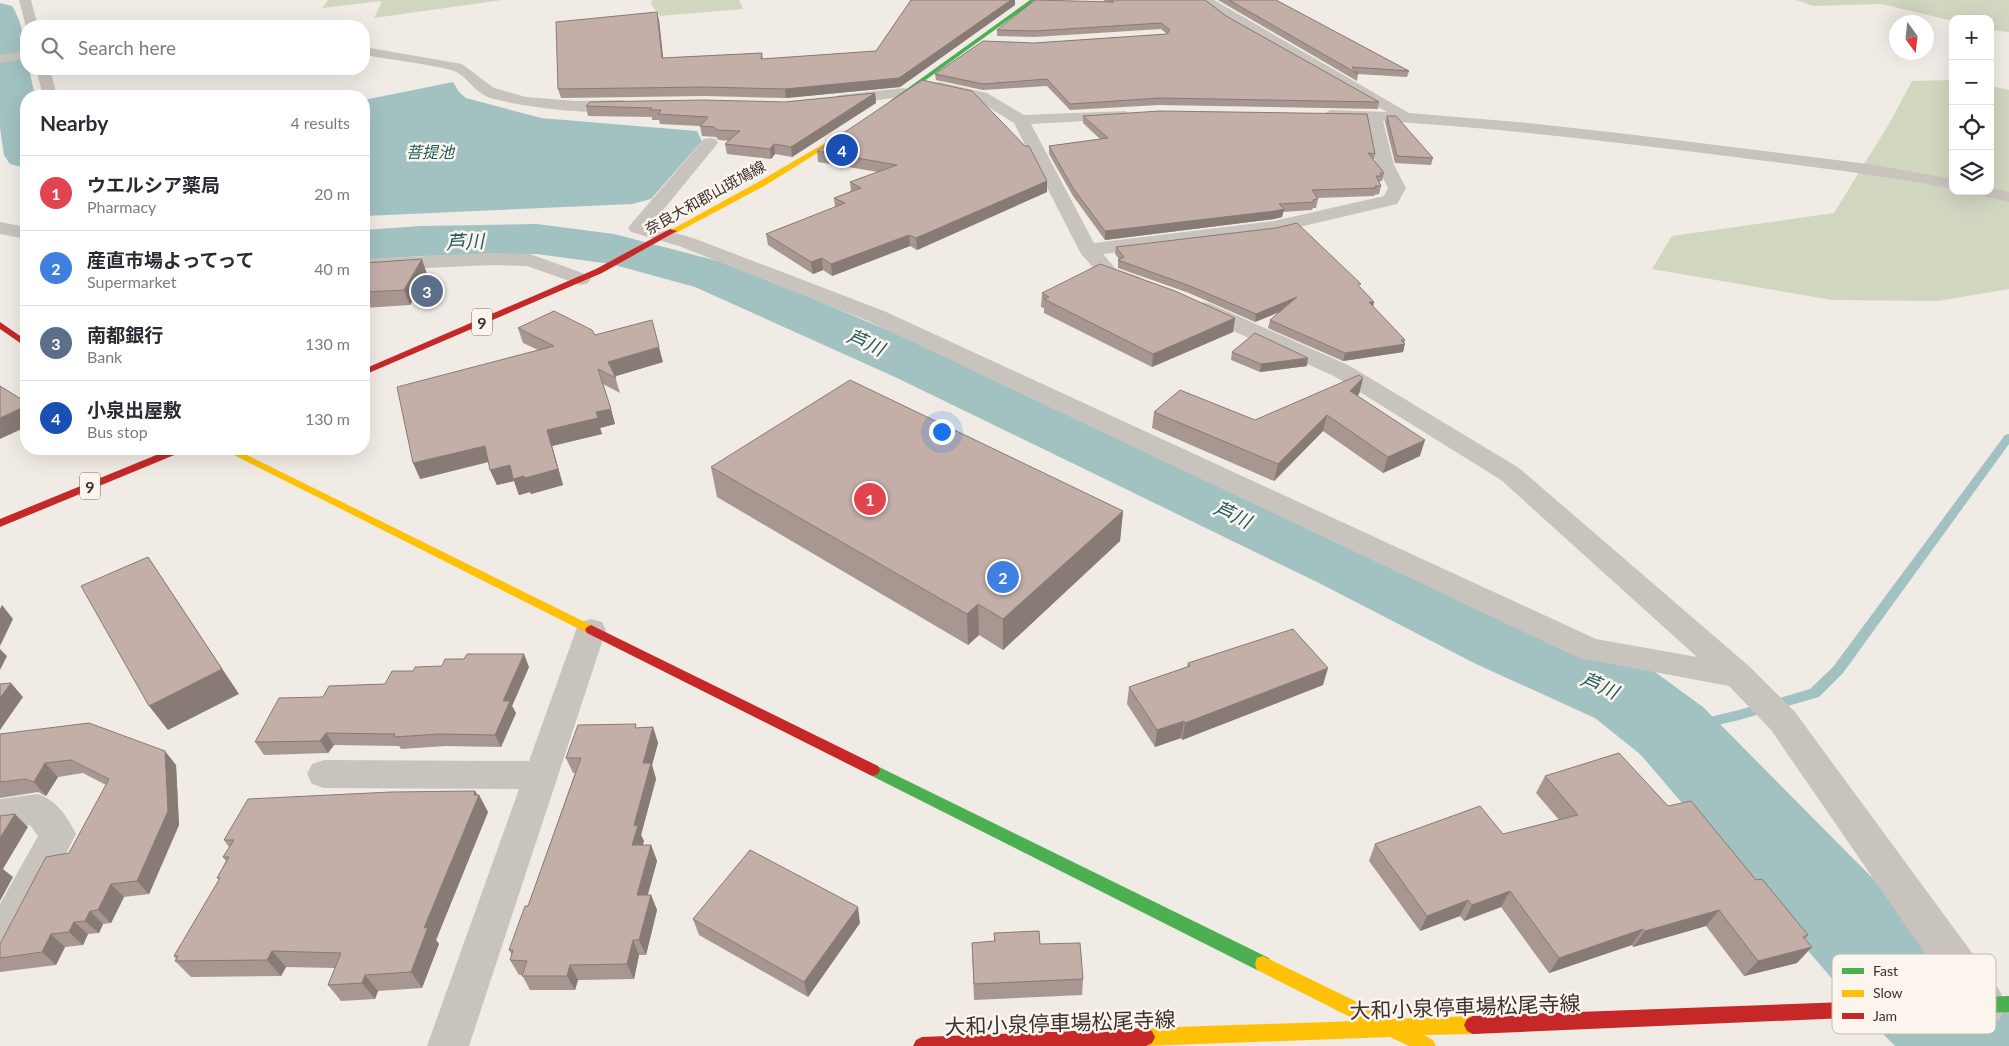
<!DOCTYPE html>
<meta charset="utf-8">
<style>
:root{--surface:#fff;--page:#f2f2f3;--text:#2b2b33;--muted:#7c7c81;--line:#e1e1e2;--accent:#0b8043}
body{margin:0;font-family:Lato,"Noto Sans JP",sans-serif;background:var(--page);color:var(--text)}
.controls{position:absolute;right:15px;top:15px;display:grid;overflow:hidden;border-radius:10px;box-shadow:0 5px 20px #0002}
.controls button{width:45px;height:45px;display:grid;place-items:center;padding:0;border:0;border-bottom:1px solid var(--line);background:var(--surface);color:var(--text);font:25px sans-serif}
.compass{position:absolute;left:1889px;top:15px;width:45px;height:45px;border-radius:50%;background:var(--surface);box-shadow:0 5px 20px #0002;rotate:165deg}
.you{position:absolute;left:941px;top:431px;width:18px;height:18px;margin:-12px;border:4px solid #fff;border-radius:50%;background:#1a73e8;box-shadow:0 0 0 8px #1a73e833}
.badge{display:grid;place-items:center;width:32px;height:32px;border-radius:50%;background:var(--accent);color:#fff;font-size:16px;font-weight:700}
.pin{position:absolute;translate:-50% -50%;border:2px solid #fff;box-shadow:0 1px 5px #0006}
.list{margin:0;padding:0;list-style:none}
h2{display:flex;justify-content:space-between;align-items:center;height:65px;margin:0;padding:0 20px;font-size:21px}
h2 small{font-size:16px;font-weight:400;color:var(--muted)}
.list li{display:grid;grid-template-columns:32px 1fr auto;gap:15px;align-items:center;box-sizing:border-box;height:75px;padding:0 20px;border-top:1px solid var(--line)}
.list b{display:block;font-size:19px;white-space:nowrap}
.list p{margin:0;font-size:16px;white-space:nowrap;color:var(--muted)}
.list em{font-size:16px;font-style:normal;color:var(--muted)}
.icon{flex:none;width:28px;height:28px;fill:none;stroke:currentColor;stroke-width:2;stroke-linecap:round;stroke-linejoin:round}
.map{position:relative;flex:none;width:2009px;height:1046px;overflow:hidden}
.search{position:absolute;background:var(--surface);box-shadow:0 5px 20px #0002;left:20px;top:20px;width:350px;height:55px;display:flex;align-items:center;gap:12px;box-sizing:border-box;padding:0 18px;border-radius:20px;color:var(--muted);font-size:19px}
.panel{position:absolute;background:var(--surface);box-shadow:0 5px 20px #0002;left:20px;top:90px;width:350px;height:365px;border-radius:20px}
.map>svg:first-child{display:block}
</style>
<div class="map">
<svg width="2009" height="1046" viewBox="0 0 2009 1046">
<rect width="100%" height="100%" fill="#f0ebe5"/>
<path fill="#d1d6bf" d="M328 0H502L374 18 382 1 322 8Z
M652 0H739L743 9 660 16 651 4Z
M1796 0H2009V32L1990 30V19H1953V21L1882 4 1813 6Z
M1953 80V191H1990V86L2009 90V289L1938 301 1832 300 1652 269 1672 236 1834 213 1890 122 1912 81Z"/>
<path fill="#a1c2c1" d="M453 82 459 92 466 98 541 118 697 131 702 141 651 199 632 204 364 216V100Z"/>
<g fill="none" stroke-linecap="round" stroke-linejoin="round">
<path fill="#a1c2c1" fill-rule="evenodd" d="M2009 434V444L1843 673 1819 697 1739 720 1672 736 1667 735 1665 731 1667 727 1672 726 1739 710 1810 689 1833 667 2005 435Z"/>
<path fill="#a1c2c1" fill-rule="evenodd" d="M0 3 12 6C23 22 26 50 26 69H29L35 96H26V168L10 164 4 155 0 128Z
M537 224 614 234 733 265 937 351 1532 622 1655 672 1703 707 1925 931 2009 1005V1046H1895L1851 1001 1641 755 1595 718 1476 664 1319 583 895 377 695 287 611 264 537 254 421 256 364 260V230L421 226Z"/>
<path fill="#c9c3be" fill-rule="evenodd" d="M19 0H31L38 26 26 27Z
M1200 0H1214L1409 113 1528 123 1627 134 1868 164 1953 179V189C1878 174 1803 166 1727 156 1613 142 1499 128 1383 121L1394 165 1406 188 1397 204 1274 233 1103 254 1116 269 1140 277 1143 281 1140 285 1133 287 1102 277 1081 254 1014 123 977 100 934 90 931 87 939 82 987 93 1024 115 1126 111 1128 114 1120 119 1031 124 1094 243 1274 221 1384 196 1388 188 1376 165 1367 121 1330 120 1322 115 1330 110 1387 112 1226 20Z
M364 47 462 64 494 88 526 97 575 101 623 100 631 105C619 121 508 105 488 97 473 91 466 74 451 70 422 63 393 60 364 55Z
M26 51V59L0 63V55Z
M36 69H50L57 96H43Z
M904 88 909 90 912 93 909 96 839 105 831 100 839 95Z
M710 138 716 139 718 143 650 226 693 238 884 311 1596 639 1697 657 1501 480 1334 376 1193 313 1190 308 1193 303 1201 302 1209 303 1350 366 1519 468 1750 667 1795 712 2000 991 2006 1005 2000 1019 1985 1025 1970 1019 1771 730 1729 686 1579 658 868 321 679 246 631 232 628 228 631 224 704 139Z
M1990 187 2009 192V202L1978 195 1975 191H1990Z
M0 222 26 227V239L0 234Z
M492 253 530 254 588 275 591 279 588 283 581 285 527 266 492 265 364 271V259Z
M591 619 602 622 606 630 469 1046H427L519 789 324 788 312 784 307 774 312 764 324 760 529 761 576 630 580 622Z
M38 794C56 800 68 817 76 834L14 955 0 961V904L38 836 30 825 0 829V799Z"/>
<path fill="#4caf50" fill-rule="evenodd" d="M1030 0H1036L894 103H890V101Z
M873 764 1269 958 1271 964 1269 970 1263 972 1257 970 868 774 866 770 868 766Z
M2009 996V1012L1846 1018 1840 1016 1838 1010 1840 1004 1846 1002Z"/>
<path fill="#ffc107" fill-rule="evenodd" d="M849 129 852 131 851 132 766 185 676 233 669 231 760 181Z
M222 449H235L595 627 597 630 595 633H587Z
M1263 956 1392 1019 1473 1016 1479 1019 1482 1025 1479 1031 1473 1034 1424 1035 1433 1040 1436 1046H1409L1390 1037 1146 1046 1140 1043 1137 1037 1140 1031 1146 1028 1358 1021 1257 970 1255 964 1257 958Z"/>
<path fill="#c62828" fill-rule="evenodd" d="M670 229 677 231 602 273 364 375V369L596 269Z
M0 322 26 340V347L0 329Z
M171 449H185L184 451 0 527V519Z
M591 625 878 766 880 770 878 774 873 776 868 774 587 633 585 630 587 627Z
M1846 1002 1852 1004 1854 1010 1852 1016 1846 1018 1473 1034 1467 1031 1464 1025 1467 1019 1473 1016Z
M1146 1028 1152 1031 1155 1037 1152 1043 1146 1046H913L916 1040 922 1037Z"/>
</g>
<path fill="#a89690" d="M911 0H1015V5L900 87 786 98 705 96 561 98 558 89 659 20 663 58 762 53 763 59 876 51Z
M1103 0H1205L1226 16 1379 102 1378 109 1159 105 1070 110 1047 86 983 90 936 80 935 74 1034 43 1167 34 1161 29 1034 37 997 36V30L1106 2Z
M1218 0H1276L1409 71 1407 77 1358 74 1357 81Z
M875 93 876 103 792 157 775 154 771 159 727 154 725 144 730 141 719 140 716 137 702 136 700 126 660 124 659 120H652V117L588 116 586 106 785 102Z
M1083 116 1375 154 1374 160 1384 173 1382 181H1380V184L1381 186 1379 194 1374 195V196L1316 198 1318 199 1316 208H1313L1312 210 1283 212 1282 217 1274 219 1105 240 1073 196 1049 154V146L1100 139 1083 123Z
M1387 116 1433 158 1431 165 1395 163 1385 122Z
M817 151 1047 181V192L917 250 910 246 832 276 823 270 813 274 768 245 766 234 835 207 834 198 851 191 850 182 878 172 818 162Z
M1116 247 1360 287 1374 302 1373 307 1405 340 1403 352 1343 361 1268 328 1270 320 1280 312 1255 322 1189 293 1118 268V260L1119 259 1115 254Z
M364 263 427 274 410 305 364 308Z
M1042 293 1235 318 1233 332 1152 367 1044 313V308L1041 307Z
M518 328 595 335 663 362 615 376 620 393 603 384 615 424 600 428 602 434 552 446 563 485 531 494 530 492 519 495 514 481 497 485 490 470 489 462 420 479 538 350 523 343Z
M1232 352 1307 366 1260 372 1231 360Z
M1363 378 1359 394 1358 396 1420 456 1383 473 1323 431 1274 481 1152 428 1154 412 1255 420Z
M711 467 1123 511 1120 541 1003 650 979 635 968 645 717 497Z
M1188 663 1323 685 1182 740 1181 738 1155 747 1127 704 1129 687 1187 667Z
M529 667 512 706 516 713 501 747 445 746 401 749 399 746 334 745 328 753 264 755 255 742 323 697 385 684 413 671Z
M653 727 658 743 652 765 656 779 641 835 644 841 642 845H651L657 861 648 895H651L657 910 646 955H639L634 979 578 980 575 990H530L522 975H519L510 960 512 955 509 950 528 906 575 773H573L566 758 637 728Z
M0 734 176 765 179 825 149 894 124 897 111 923 103 924 99 933 88 934 83 945 65 947 56 965 0 972V944L69 853 106 785 83 773 58 777 46 796 38 792 0 798Z
M1545 776 1668 806 1756 880 1808 935 1805 939 1797 963 1744 976 1706 926 1633 947 1632 945 1549 973 1501 907 1464 921 1460 916 1420 931 1369 861 1375 844 1503 834 1559 820 1536 793Z
M477 795H479L488 812 436 940 439 944 422 988 378 991 375 999 341 1001 328 985 335 968 286 967 281 976 191 977 175 961 176 959 174 956 219 880 217 878 226 861 223 857 229 847 224 840Z
M693 919 860 923 808 997 699 935Z
M994 933 1040 944 1083 979 1082 995 974 1000 972 943 994 941Z"/>
<path fill="#887a75" d="M1011 0H1015V5L900 87 786 98 785 89Z
M657 12 659 20 664 66 662 58Z
M875 93 876 103 792 157 791 147Z
M774 144 775 154 771 159 770 149Z
M1047 181V192L917 250 916 238Z
M1284 209 1282 217 1274 219 1105 240V231Z
M909 235 910 246 832 276 831 264Z
M822 258 823 270 813 274 811 262Z
M422 259 427 274 410 305 404 290Z
M1297 297 1296 305 1255 322 1256 314Z
M1369 302H1374L1372 309Z
M1235 318 1233 332 1152 367 1153 354Z
M1405 344 1403 352 1343 361 1345 353Z
M659 347 663 362 613 377 608 362Z
M1308 358 1307 366 1260 372 1261 364Z
M1363 378 1359 394 1346 407 1350 391Z
M26 406V427L0 439V418Z
M611 409 615 424 600 428 602 434 552 446 563 485 531 494 530 492 519 495 514 481 497 485 490 470 510 465 547 430 596 412Z
M1327 415 1323 431 1274 481 1278 464Z
M1425 440 1420 456 1383 473 1388 457Z
M485 446 491 461 420 479 413 463Z
M1123 511 1120 541 1003 650V619Z
M148 557 239 694 168 730 149 706Z
M978 604 979 635 968 645 967 614Z
M2 605 13 619 0 646V609Z
M0 649 7 656 0 670Z
M524 654 529 667 512 706 516 713 501 747 495 735 503 701Z
M1328 668 1323 685 1182 740 1185 723Z
M11 683 23 697 0 730V698Z
M1184 721 1181 738 1155 747 1157 730Z
M653 727 658 743 652 765 656 779 641 835 644 841 638 860 632 845 634 825 643 763Z
M326 733 334 745 328 753 320 741Z
M165 751 176 765 179 825 149 894 137 881Z
M45 763 58 777 46 796 34 782Z
M475 791 479 797V795L488 812 436 940 439 944 422 988 411 972 424 928Z
M15 814 28 827 3 869 13 877 0 901V838Z
M651 845 657 861 643 910 637 895Z
M111 884 124 897 111 923 98 910Z
M1510 891 1501 907 1464 921 1472 905Z
M651 895 657 910 646 955 639 940Z
M1468 900 1460 916 1420 931 1427 916Z
M858 907 860 923 808 997 804 982Z
M1719 910 1706 926 1633 947 1645 931Z
M90 911 103 924 99 933 85 921Z
M74 922 88 934 83 945 69 932Z
M1643 929 1632 945 1549 973 1559 958Z
M51 934 65 947 56 965 42 952Z
M633 940 639 955 634 979 627 964Z
M1812 947 1797 963 1744 976 1758 961Z
M272 951 286 967 281 976 267 960Z
M570 965 578 980 575 990 567 976Z
M365 975 378 991 375 999 362 983Z"/>
<path fill="#c3afa7" stroke="#887a75" d="M911 0H1011L899 78 785 89 704 87 558 89 556 22 657 12 662 58 762 53 761 59 876 51Z
M1035 0 1114 2 1111 0H1205L1226 16 1379 102 1160 98 1070 104 1047 79 983 84 935 74 983 41 1034 43 1167 34 1170 30 1161 23 1034 31 997 30Z
M1229 0H1276L1409 71 1352 67 1358 74Z
M922 80 972 91 1025 146H1029L1047 181 916 238 909 235 831 264 822 258 811 262 766 234 845 203 834 198 861 188 850 182 897 165 817 151Z
M875 93 791 147 774 144 770 149 725 144 740 131 717 130 714 127 700 126 708 117 658 114 661 110H650L652 108 586 106 590 102 703 100 785 102Z
M1160 111 1367 114 1375 154 1368 153 1384 173H1380L1382 176H1376L1381 186H1375L1376 188 1312 190 1318 199 1313 200 1314 202 1279 204 1284 209 1275 211 1105 231 1073 188 1049 146 1108 138 1083 116Z
M1387 116H1396L1433 158 1397 156Z
M1297 223 1361 284 1358 285 1374 302H1369L1405 340H1401L1405 344 1345 353 1270 320 1297 297 1256 314 1190 286 1118 260 1124 257 1116 247 1276 228Z
M422 259 404 290 364 292V263Z
M1100 264 1175 291 1235 318 1153 354 1044 299 1049 297 1042 293Z
M554 311 592 330 595 335 652 320 659 347 608 362 616 378 598 369 611 409 596 412 598 418 547 430 558 469 525 478 524 476 513 479 510 465 490 470 485 446 413 463 397 387 554 346 518 328Z
M1255 333 1308 358 1261 364 1232 352Z
M1359 375 1363 378 1350 391 1425 440 1388 457 1327 415 1278 464 1154 412 1180 390 1255 420Z
M850 380 1123 511 1003 619 978 604 967 614 711 467Z
M0 386 26 402V406L0 418Z
M148 557 222 669 149 706 81 586Z
M1293 629 1328 668 1185 723 1184 721 1157 730 1129 687 1190 666 1188 663Z
M467 654H524L503 701H510L495 735 439 734 394 737 395 734 326 733 320 741 255 742 279 698 323 697 329 686 385 684 392 671H413L415 667 442 666 445 659H464Z
M11 683 0 698V684Z
M89 723 165 751 168 811 137 881 111 884 98 910 90 911 85 921 74 922 69 932 51 934 42 952 0 958V944L46 857 69 853 109 779 71 760 45 763 34 782 25 779 0 782V734Z
M636 724 635 728 653 727 643 763H651L634 825 638 826 632 845H651L637 895H651L639 940H633L627 964 570 965 567 976H522L527 961 510 960 513 950H509L525 906H528L581 758H566L578 725Z
M1619 753 1668 806 1691 801 1756 880 1762 879 1808 935 1803 937 1812 947 1758 961 1719 910 1645 931 1643 929 1559 958 1510 891 1472 905 1468 900 1427 916 1375 844 1480 806 1503 834 1578 815 1545 776Z
M475 791 474 795H479L424 928 428 927 411 972 365 975 362 983 328 985 341 953 272 951 267 960 175 961 178 956H174L220 878H217L229 857H223L234 840H224L248 799 391 792Z
M15 814 0 838V816Z
M750 850 858 907 804 982 693 919Z
M1039 931 1040 944 1080 943 1083 979 974 984 972 943 995 941 994 933Z"/>
<g text-anchor="middle" dominant-baseline="central" stroke-width="5" stroke-linejoin="round" paint-order="stroke">
<g font-size="15" fill="#3b302b" stroke="#fbf5ee">
<text transform="translate(705 197) rotate(-29)">奈良大和郡山斑鳩線</text>
</g>
<g font-size="16" font-style="italic" fill="#1f5a5e" stroke="#fbf5ee">
<text x="430" y="151">菩提池</text>
</g>
<g fill="#fbf5ee" stroke="#756b66" stroke-width="1">
<rect x="472" y="308.5" width="20" height="27" rx="4"/>
<rect x="80" y="472.5" width="20" height="27" rx="4"/>
</g>
<g font-size="16" font-weight="bold" fill="#3b302b">
<text x="482" y="322">9</text>
<text x="90" y="486">9</text>
</g>
<g font-size="19" font-style="italic" fill="#1f5a5e" stroke="#fbf5ee">
<text transform="translate(465 241) rotate(-2)">芦川</text>
<text transform="translate(866 342) rotate(24)">芦川</text>
<text transform="translate(1233 514) rotate(25)">芦川</text>
<text transform="translate(1600 685) rotate(24)">芦川</text>
</g>
<g font-size="21" fill="#3b302b" stroke="#fbf5ee">
<text transform="translate(1465 1006) rotate(-2)">大和小泉停車場松尾寺線</text>
<text transform="translate(1060 1022) rotate(-2)">大和小泉停車場松尾寺線</text>
</g>
</g>
<rect x="1832" y="954" width="164" height="80" rx="8" fill="#fbf5ee" stroke="#c1bab4" stroke-width="1"/>
<rect x="1842" y="968" width="22" height="6" fill="#4caf50"/>
<rect x="1842" y="990" width="22" height="7" fill="#ffc107"/>
<rect x="1842" y="1013" width="22" height="6" fill="#c62828"/>
<g font-size="14" fill="#3b302b">
<text x="1873" y="976">Fast</text>
<text x="1873" y="998">Slow</text>
<text x="1873" y="1021">Jam</text>
</g>
</svg>
<div class="controls">
<button>+</button>
<button>−</button>
<button><svg class="icon" aria-label="locate" viewBox="0 0 24 24"><circle cx="12" cy="12" r="6"/><path d="M12 2v4M12 18v4M2 12h4M18 12h4"/></svg></button>
<button><svg class="icon" aria-label="layers" viewBox="0 0 24 24"><path d="M12 4l9 5-9 5-9-5zM3 14l9 5 9-5"/></svg></button>
</div>
<svg class="compass" viewBox="-18 -18 36 36"><path d="M0-13l5 13h-10z" fill="#e53935"/><path d="M0 13l5-13h-10z" fill="#7c7c81"/></svg>
<div class="you"></div>
<div class="pin badge" style="left:870px;top:499px;background:#e0444e">1</div>
<div class="pin badge" style="left:1003px;top:577px;background:#3f7fe0">2</div>
<div class="pin badge" style="left:427px;top:291px;background:#5c6f8a">3</div>
<div class="pin badge" style="left:842px;top:150px;background:#1a4fb4">4</div>
<div class="search"><svg class="icon" aria-label="search" viewBox="0 0 24 24"><circle cx="10" cy="10" r="6"/><path d="M15 15l6 6"/></svg>Search here</div>
<section class="panel">
<h2>Nearby<small>4 results</small></h2>
<ul class="list">
<li><span class="badge" style="background:#e0444e">1</span><div><b>ウエルシア薬局</b><p>Pharmacy</p></div><em>20 m</em></li>
<li><span class="badge" style="background:#3f7fe0">2</span><div><b>産直市場よってって</b><p>Supermarket</p></div><em>40 m</em></li>
<li><span class="badge" style="background:#5c6f8a">3</span><div><b>南都銀行</b><p>Bank</p></div><em>130 m</em></li>
<li><span class="badge" style="background:#1a4fb4">4</span><div><b>小泉出屋敷</b><p>Bus stop</p></div><em>130 m</em></li>
</ul>
</section>
</div>
